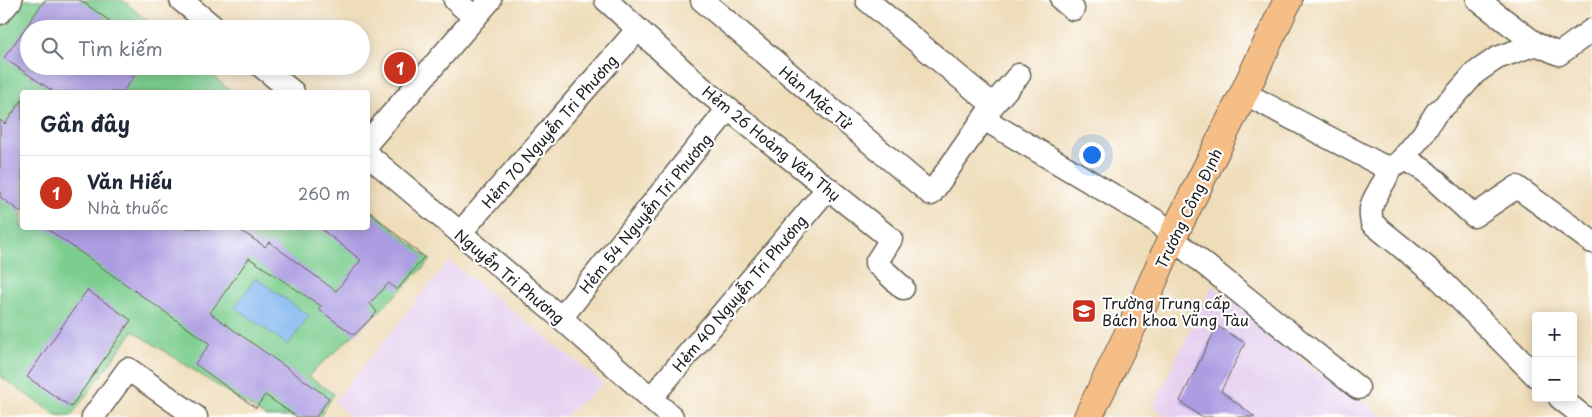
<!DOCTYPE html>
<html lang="vi">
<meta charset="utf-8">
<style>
:root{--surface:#fff;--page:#f6f6f7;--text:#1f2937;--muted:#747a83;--line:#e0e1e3;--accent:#c8321e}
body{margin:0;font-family:"Playpen Sans",sans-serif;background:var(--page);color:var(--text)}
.controls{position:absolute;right:15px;bottom:15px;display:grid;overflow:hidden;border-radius:5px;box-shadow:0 2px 12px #0003}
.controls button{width:45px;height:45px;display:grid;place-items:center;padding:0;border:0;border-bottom:1px solid var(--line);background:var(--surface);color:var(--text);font:25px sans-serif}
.you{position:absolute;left:1091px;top:154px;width:18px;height:18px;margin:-12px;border:4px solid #fff;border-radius:50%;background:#1a73e8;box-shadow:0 0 0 8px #1a73e833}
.badge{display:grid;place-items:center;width:32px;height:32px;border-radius:50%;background:var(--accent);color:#fff;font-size:16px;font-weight:700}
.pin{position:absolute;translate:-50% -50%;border:2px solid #fff;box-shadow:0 1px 5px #0006}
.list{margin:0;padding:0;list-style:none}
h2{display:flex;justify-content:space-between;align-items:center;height:65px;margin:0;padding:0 20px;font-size:21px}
h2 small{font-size:16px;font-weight:400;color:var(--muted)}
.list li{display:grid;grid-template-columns:32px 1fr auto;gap:15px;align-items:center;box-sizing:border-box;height:75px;padding:0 20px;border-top:1px solid var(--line)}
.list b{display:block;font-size:19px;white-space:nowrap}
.list p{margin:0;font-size:16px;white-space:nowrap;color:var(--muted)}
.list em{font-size:16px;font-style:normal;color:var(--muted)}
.icon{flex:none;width:28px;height:28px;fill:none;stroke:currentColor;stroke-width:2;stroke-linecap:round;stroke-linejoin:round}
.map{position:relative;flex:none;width:1592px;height:417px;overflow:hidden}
.search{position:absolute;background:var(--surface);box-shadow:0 2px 12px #0003;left:20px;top:20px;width:350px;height:55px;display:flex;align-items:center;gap:12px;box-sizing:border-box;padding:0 18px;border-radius:28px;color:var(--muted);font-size:19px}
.panel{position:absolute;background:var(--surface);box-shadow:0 2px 12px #0003;left:20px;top:90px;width:350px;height:140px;border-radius:5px}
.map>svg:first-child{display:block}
</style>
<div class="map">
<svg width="1592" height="417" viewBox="0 0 1592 417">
<rect width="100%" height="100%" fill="#fff"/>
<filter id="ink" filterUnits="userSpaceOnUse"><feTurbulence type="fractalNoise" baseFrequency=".02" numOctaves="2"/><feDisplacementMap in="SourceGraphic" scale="10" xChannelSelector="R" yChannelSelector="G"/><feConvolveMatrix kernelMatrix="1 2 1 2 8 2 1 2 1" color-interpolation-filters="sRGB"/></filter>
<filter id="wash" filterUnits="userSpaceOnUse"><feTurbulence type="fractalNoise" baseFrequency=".0096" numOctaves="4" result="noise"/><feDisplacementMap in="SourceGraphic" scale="20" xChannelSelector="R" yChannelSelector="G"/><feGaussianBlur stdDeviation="1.12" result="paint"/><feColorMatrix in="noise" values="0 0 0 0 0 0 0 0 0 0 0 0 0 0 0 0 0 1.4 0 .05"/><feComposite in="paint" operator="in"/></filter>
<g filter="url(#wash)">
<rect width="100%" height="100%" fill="#efddba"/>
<path fill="#e6d2f0" d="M449 261 604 383 564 417H351L334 402Z
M1212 285 1296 354 1314 372 1320 367 1383 417H1167L1153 406Z"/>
<path fill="#7ccd8e" stroke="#4c7455" d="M24 0H123L157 29H29V66H201L232 92H22V228H368V207L431 260 377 314 308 376 334 394 320 417H266L133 331 71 416 56 415 0 376V29Z"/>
<path fill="#7eb5ee" stroke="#4d6885" d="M256 278 309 316 288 345 235 307Z"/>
<g id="blocks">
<path fill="#ac9ce2" d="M45 0H80L121 29H29V66H141L123 92H54L4 58Z
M22 100V213L0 197V120L5 124Z
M368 211 424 257 397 290 389 283 370 303 377 312 354 335 318 309 321 306 249 258 210 313 329 398 316 417H297L265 395 256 408 195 364 210 344 46 228H237L265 247 269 242 336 291 361 260 320 228H368Z
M87 290 131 320 71 407 27 377Z
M1217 326 1245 343 1221 391 1255 417H1201L1180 401Z"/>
</g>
</g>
<g filter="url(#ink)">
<use href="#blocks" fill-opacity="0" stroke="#666053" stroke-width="1"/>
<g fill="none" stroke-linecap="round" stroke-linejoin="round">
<defs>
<path id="minor" d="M181 0 216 29
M455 0 475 18
M606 0 701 87 891 239 876 263 903 288
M702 0 931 194 993 105 1019 75
M867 0 993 105
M1062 0 1073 9
M1478 0 1536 44 1559 54 1592 30
M0 13 11 0
M261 66 293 92
M1244 93 1381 165 1390 167 1398 164 1423 134 1436 113 1453 98 1475 73 1497 58 1536 44
M984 119 1158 222 1172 238 1358 388
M368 142 490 0
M368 155 561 318 672 417
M1404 158 1425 171 1474 216 1517 187 1592 242
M1390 167C1388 173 1386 180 1382 185 1374 200 1368 205 1372 223L1437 276 1536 376
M460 233 638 29
M561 318 728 109
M651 398 828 188
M1560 398 1584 417
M93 417 128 369 196 417"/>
<path id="major" d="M1088 417 1143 304 1172 238 1244 93 1288 0"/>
</defs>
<use href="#minor" stroke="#666053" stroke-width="25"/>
<use href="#major" stroke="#666053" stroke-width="30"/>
<use href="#minor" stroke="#fff" stroke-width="22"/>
<use href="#major" stroke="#f6be87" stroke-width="28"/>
</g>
</g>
<defs>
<symbol id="university-square" viewBox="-11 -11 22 22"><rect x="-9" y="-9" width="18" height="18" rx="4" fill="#c8321e" stroke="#fff"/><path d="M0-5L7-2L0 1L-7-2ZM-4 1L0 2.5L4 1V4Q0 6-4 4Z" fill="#fff"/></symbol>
</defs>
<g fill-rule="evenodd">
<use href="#university-square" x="1070" y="297" width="28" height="28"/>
</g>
<g text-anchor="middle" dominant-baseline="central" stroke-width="4.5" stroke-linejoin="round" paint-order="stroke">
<g font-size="15" fill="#1c1c1c" stroke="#fff">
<text transform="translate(816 97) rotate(40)">Hàn Mặc Tử</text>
<text transform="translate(549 131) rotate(-49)">Hẻm 70 Nguyễn Tri Phương</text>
<text transform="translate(772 143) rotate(39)">Hẻm 26 Hoàng Văn Thụ</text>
<text transform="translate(1188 208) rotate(-64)">Trương Công Định</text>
<text transform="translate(645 213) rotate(-51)">Hẻm 54 Nguyễn Tri Phương</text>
<text transform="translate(510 276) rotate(40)">Nguyễn Tri Phương</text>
<text transform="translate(739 293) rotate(-50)">Hẻm 40 Nguyễn Tri Phương</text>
</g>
<g font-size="15" fill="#1c1c1c" stroke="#fff" text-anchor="start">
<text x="1102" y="302">Trường Trung cấp<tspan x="1102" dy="17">Bách khoa Vũng Tàu</tspan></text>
</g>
</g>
</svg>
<div class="controls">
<button>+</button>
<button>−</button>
</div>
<div class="you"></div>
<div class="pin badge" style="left:400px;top:68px">1</div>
<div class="search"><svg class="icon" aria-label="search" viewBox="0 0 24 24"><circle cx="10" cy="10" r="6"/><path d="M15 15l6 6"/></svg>Tìm kiếm</div>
<section class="panel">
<h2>Gần đây<small></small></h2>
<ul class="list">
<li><span class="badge">1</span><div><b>Văn Hiếu</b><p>Nhà thuốc</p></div><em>260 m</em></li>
</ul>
</section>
</div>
